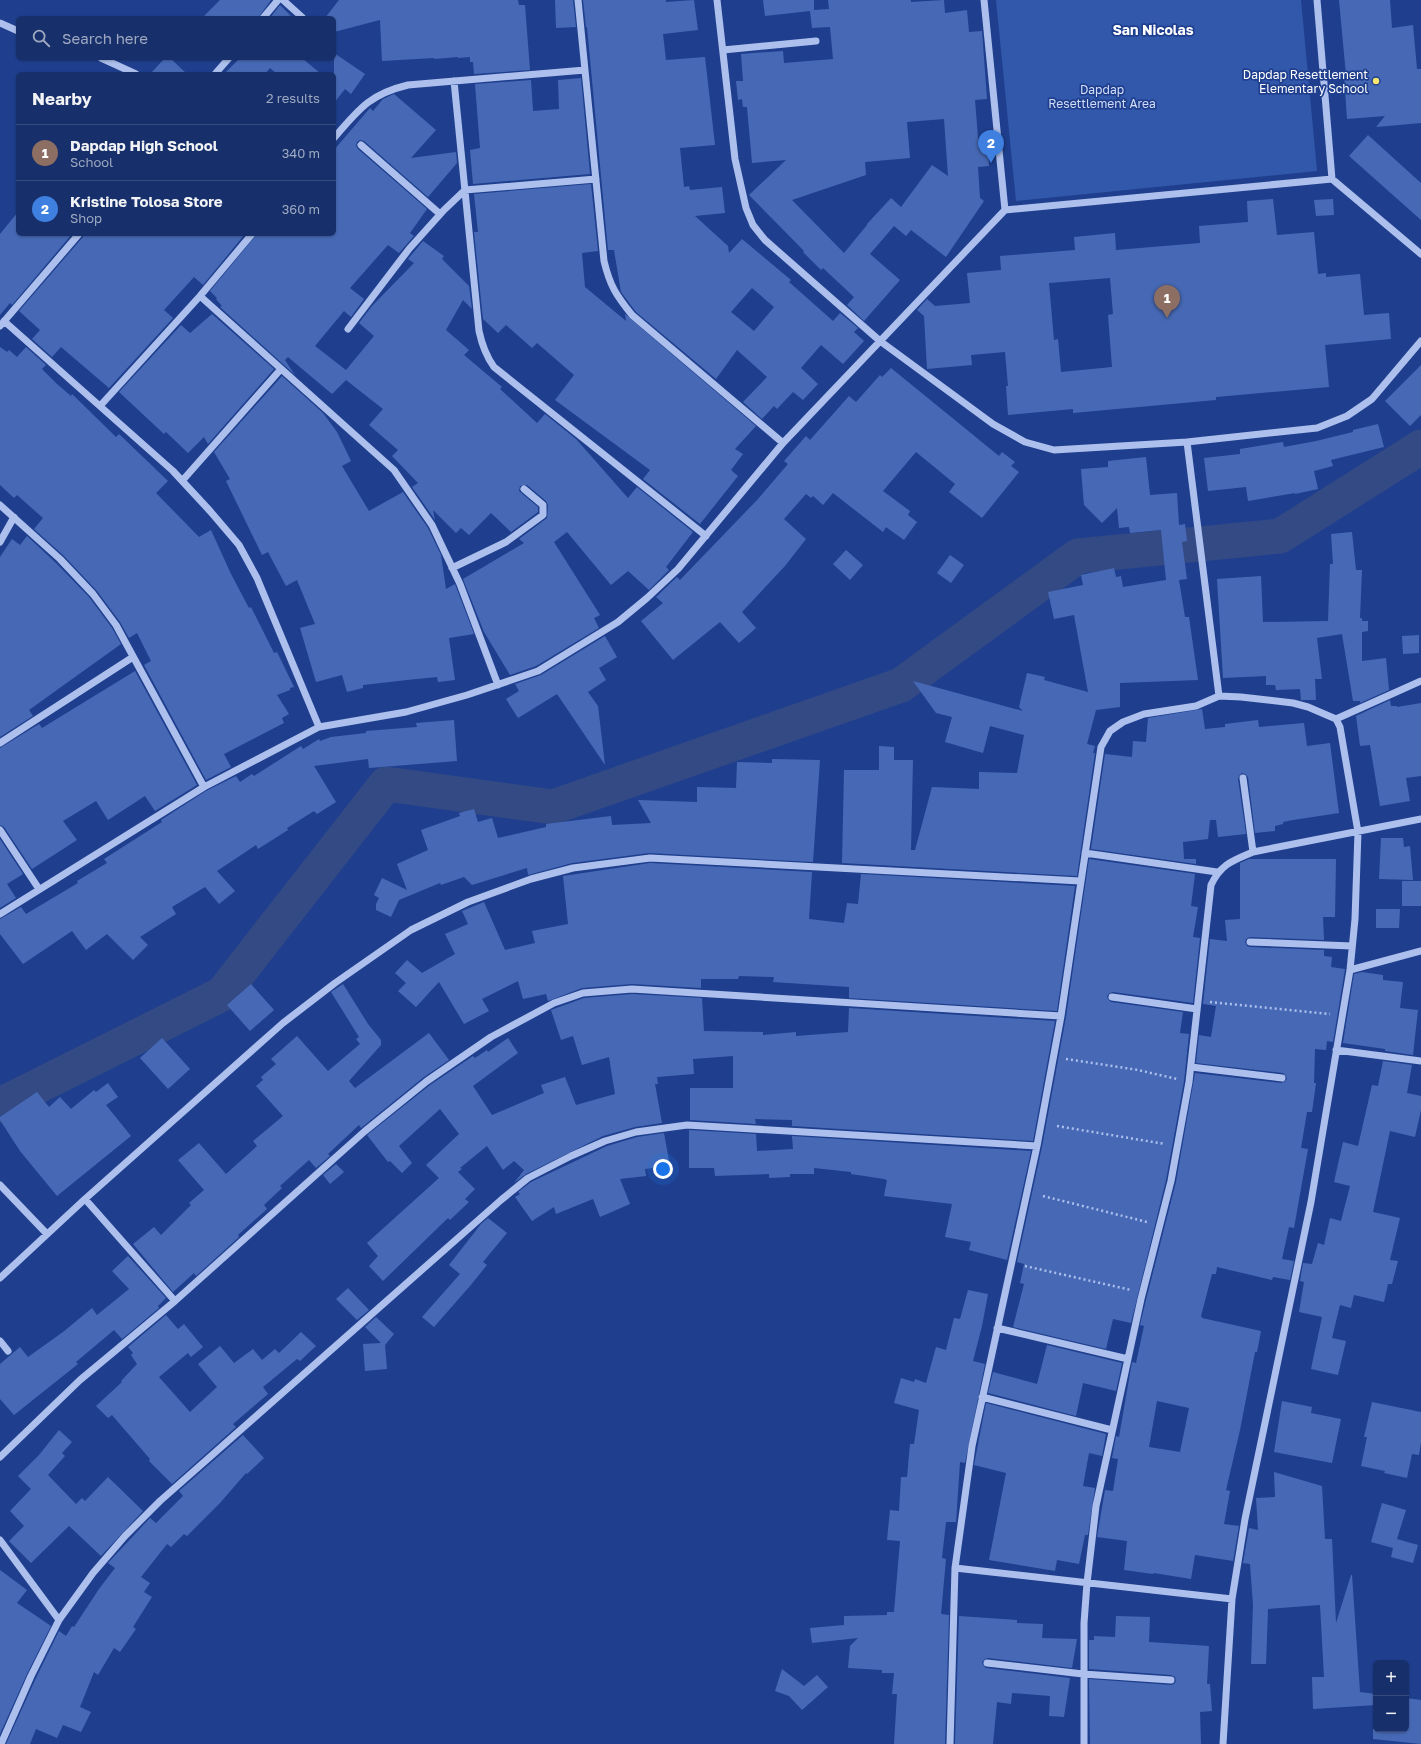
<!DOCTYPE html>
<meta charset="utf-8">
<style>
:root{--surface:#172f6a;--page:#203770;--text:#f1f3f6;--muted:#9ea9c1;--line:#364a7e;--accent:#fbe76d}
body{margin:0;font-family:"Golos Text",sans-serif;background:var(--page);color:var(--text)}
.controls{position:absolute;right:12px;bottom:12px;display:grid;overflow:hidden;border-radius:6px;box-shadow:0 1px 3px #0004}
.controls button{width:36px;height:36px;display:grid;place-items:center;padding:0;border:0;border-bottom:1px solid var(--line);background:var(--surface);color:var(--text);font:20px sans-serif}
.you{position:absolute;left:663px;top:1169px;width:14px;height:14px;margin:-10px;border:3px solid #fff;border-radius:50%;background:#1a73e8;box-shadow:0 0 0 6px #1a73e833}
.badge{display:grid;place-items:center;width:26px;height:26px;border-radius:50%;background:var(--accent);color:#fff;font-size:13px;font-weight:700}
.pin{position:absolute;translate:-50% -33px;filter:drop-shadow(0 1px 2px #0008)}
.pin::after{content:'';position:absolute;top:21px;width:14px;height:12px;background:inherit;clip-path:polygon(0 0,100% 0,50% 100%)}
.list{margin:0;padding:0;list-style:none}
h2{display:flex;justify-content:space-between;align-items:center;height:52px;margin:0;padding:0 16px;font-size:17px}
h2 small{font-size:13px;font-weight:400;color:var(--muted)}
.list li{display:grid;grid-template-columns:26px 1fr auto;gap:12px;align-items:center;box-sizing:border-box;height:56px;padding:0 16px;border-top:1px solid var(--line)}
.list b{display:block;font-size:15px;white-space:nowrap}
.list p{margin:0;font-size:13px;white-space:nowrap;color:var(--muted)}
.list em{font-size:13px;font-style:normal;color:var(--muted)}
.icon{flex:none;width:22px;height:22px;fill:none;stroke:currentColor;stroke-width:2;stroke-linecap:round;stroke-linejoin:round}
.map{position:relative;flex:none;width:1421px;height:1744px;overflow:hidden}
.search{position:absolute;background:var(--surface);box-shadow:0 1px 3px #0004;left:16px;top:16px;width:320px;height:44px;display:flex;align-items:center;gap:10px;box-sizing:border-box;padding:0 14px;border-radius:6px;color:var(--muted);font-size:15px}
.panel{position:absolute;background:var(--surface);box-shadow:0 1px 3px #0004;left:16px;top:72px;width:320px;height:164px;border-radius:6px}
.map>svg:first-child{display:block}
</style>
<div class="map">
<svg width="1421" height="1744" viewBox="0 0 1421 1744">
<rect width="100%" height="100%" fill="#1f3f8e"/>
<path fill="#3258ab" d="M996 0H1301L1317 171 1016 201Z"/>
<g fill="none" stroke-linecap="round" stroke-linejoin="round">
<path stroke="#334a85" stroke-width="35" d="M0 1105 222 994 386 784 553 807 901 685 1078 556 1280 536 1421 447"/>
</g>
<path fill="#4769b5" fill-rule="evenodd" d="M220 0H271L258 18H202Z
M339 0H518L519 5H525L530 70 474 74 473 62H470V57L458 58V57L434 59V58L382 61 380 20 334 32V18H325Z
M555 0H573L576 27 556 28Z
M583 0H666V2L694 0 698 30 663 34 666 60 705 57 715 145 680 148 684 187 689 186 690 190 722 187 725 213 695 216 728 246 729 253 742 239 791 280 789 282 833 321 840 313 858 328 854 332 864 341 843 364 821 345 801 368 818 384 803 400 793 392 777 409 774 406 762 419 743 402 767 377 737 350 716 379 636 312 621 292 614 250H608L587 27H586ZM752 288 774 307 754 331 731 312Z
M763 0H814V10L829 9 828 0H911V2L944 0 945 13 967 10 969 32 982 31 987 99 975 100 979 150 988 149 989 166 978 167 980 198 984 201 946 257 911 230 906 236 894 226 870 254 900 280 864 321 847 305 854 297 823 268 821 270 803 252 804 251 749 195 786 160 752 163 747 107H743L742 99 738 100 736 81H743L741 54 783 51 784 63 833 59 830 27 812 28 810 11 765 16ZM944 119 948 176 932 165 901 207 891 198 867 224V225L844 253 792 200 866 175 865 162 910 158 907 122Z
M1339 0H1390L1392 28 1413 25 1417 69H1421V123L1376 127 1385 116 1347 119 1344 75H1346Z
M280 5 293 18H270Z
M334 53 365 74 351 94 345 89 334 103Z
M165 58H170L187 74H150Z
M240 58H302L321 74H277L270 68 265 74H224Z
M581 78 590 174 473 184 470 150 480 148 475 84 531 80 533 111 559 109 558 80Z
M394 94 436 130 411 158 456 152 457 163 428 197 364 141 360 140 357 142 356 146 358 149 427 209 410 233 414 236 399 253 388 245 350 288 364 299 351 317 344 311 315 346 346 370 374 336 359 323 372 306 414 263 408 259 423 241 444 256 442 259 469 286 472 309 463 300 446 330 469 350 464 355 502 387 500 389 537 423 545 414 576 439 628 498 637 487 693 532 666 567 669 570 649 590 628 571 611 585 567 532 554 542 600 615 594 618 599 628 536 666 510 675 484 632 463 579 524 543 519 539 547 518 548 505 546 501 527 485 520 486 519 491 538 507V512L511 532 491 513 469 535 461 528 456 533 433 510 435 520 412 487 418 483 392 456 398 450 369 425 383 409 346 380 332 394 288 357 285 360 295 375 220 307 222 306 216 299 217 298 210 291 257 234H334V150L370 108 373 111 383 99Z
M1368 135 1421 183V220L1349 156Z
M591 184 598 251 582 253 585 287 626 321 625 314 756 426 735 449 743 454 731 470 738 476 700 524 643 479 650 470 555 400 574 375 537 343 532 348 506 325 498 333 483 319 474 232H478L474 194Z
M1273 199 1277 235 1314 232 1318 274 1326 273V277L1360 274 1364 315 1389 313 1391 339 1325 345 1329 387 1216 397V400L1073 413V409L1008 415 1006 386H1008L1005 352 971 355 972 365 927 369 924 316 917 310 927 299 935 306 970 303 967 273 1001 270 1000 256 1075 250 1074 237 1115 233 1116 250 1200 243 1199 226 1248 222 1247 201ZM1110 278 1113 314 1108 315 1112 367 1061 372 1058 339 1054 340 1049 283Z
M1333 199 1334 215 1316 216 1314 200Z
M18 212V234H72L12 305 10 303 0 315V234Z
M84 234H245L203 285 194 277 164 310 173 318 109 388 61 347 52 357 32 339 40 330 19 311 83 237Z
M212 314 274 369 208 444 204 437 188 453 166 432 164 434 119 392 181 325 190 333Z
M0 347 7 352 9 350 17 357 26 347 46 365 42 369 57 384 71 396 72 394 116 437 119 434 168 481 156 493 199 537 211 530 231 574 249 608 251 607 274 653 277 652 294 687 290 688V690L277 695 289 714 282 718 284 723 224 754 231 767 206 780 144 665 151 661 137 633 129 638 120 622 97 591 64 556 34 529 43 518 17 495 14 498 0 485Z
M1421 365V415L1410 426 1385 401Z
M891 368 999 456 1002 452 1015 462 1011 466 1019 472 982 518 949 492 955 484 916 452 883 491 910 511 908 515 917 522 904 540 886 527 883 532 833 493 823 505 813 496 811 498 806 494 784 519 806 539 785 566 742 612 756 628 739 643 720 622 673 660 641 621 663 603 656 597 677 577 680 580 758 499 788 464 784 461 806 436 810 440 849 396 856 402 880 375 882 377Z
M282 376 323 413 337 432 351 461 342 466 369 511 403 492 428 528 441 555 446 589 455 584 474 634 449 638 455 680 438 682 437 677 407 680 363 685V688L347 692 342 675 316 682 300 628 315 624 297 580 286 586 268 552 262 555 226 481 230 479 214 452Z
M1378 424 1384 447 1331 460 1333 466 1314 471 1318 489 1295 494V493L1248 501 1246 487 1208 491 1204 458 1240 454V449L1283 442 1284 447 1316 441 1353 432V430Z
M1146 457 1150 495 1177 493 1179 525 1185 524 1187 541 1182 542 1187 579 1179 580 1185 617H1189L1198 680 1120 683V707L1096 710 1087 744 1095 746 1093 753H1095L1077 876 842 863 844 770H879V746L894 747V760H913L911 850H915L932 787 979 789V772L1017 773 1024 735 990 726 983 753 945 742 952 717 936 713 913 681 1023 711 1019 707 1027 673 1045 677 1044 680 1088 692 1074 615 1054 619 1048 592 1083 585 1081 575 1114 568 1116 577 1121 576 1123 587 1166 580 1161 530 1130 533 1129 527 1119 528 1117 508 1102 523 1084 505 1081 469 1108 467V461Z
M1352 532 1356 570H1362L1360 618H1362V621H1368V631L1362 632V661L1386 658 1389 690 1360 703V701H1353L1342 634 1317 638 1322 679H1315L1316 700H1301L1300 689 1276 690 1275 685H1266V676L1223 678 1217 579 1261 576 1263 622 1328 621 1330 564H1333L1331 534Z
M27 536 56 563 89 597 112 628 121 644 29 710 33 716 0 737V557L12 539 20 545Z
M846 550 863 565 850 580 833 564Z
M950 555 964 565 951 583 937 573Z
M1419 635V653L1403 654 1402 636Z
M605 636 617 657 599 668 606 680 588 692 598 706 605 765 557 694 518 718 506 699 519 691 515 684 541 675Z
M135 671 197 785 155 811 145 796 108 820 96 801 63 821 77 840 32 869 4 827 0 825V748L39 724 42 728Z
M1390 700 1391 706H1397V707L1421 703V776L1406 778 1410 801 1380 806 1370 745 1360 746 1356 716Z
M1202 709 1205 729 1225 727V724L1258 720 1259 727 1304 723 1307 746 1330 743 1339 813 1293 820 1283 822V824L1275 826V831L1255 833 1248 777 1245 774 1242 773 1239 776 1238 779 1246 834 1218 837 1216 820H1210L1208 839 1183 842 1184 859H1196V864L1091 849 1105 754 1132 757 1133 741 1146 742 1148 718Z
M454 720 457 761 369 768 368 759 314 766 336 802 317 814 314 811 287 828 288 830 258 849 256 845 217 871 235 891 219 904 205 887 172 907 176 914 140 937 148 945 133 960 107 934 86 950 72 931 23 964 0 934V919L21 907 26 914 78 883 77 881 107 863 104 859 162 822 161 820 206 791 236 776 240 782 252 774 254 776 301 746 303 749 319 739 320 741 331 737 366 733V731L417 727 416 723Z
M772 759 820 760 813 862 649 853 572 863 528 875 527 868 472 885 464 877 441 885 440 883 399 900 391 917 376 910V904L379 898 374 895 382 878 407 890 397 864 428 850 421 830 460 816 459 813 474 809 478 822 492 818 498 838 546 827V824L611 816 612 825 651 823 638 800 697 802V787L736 788 737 762 772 763Z
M1381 838H1403L1404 847 1410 846 1413 880 1379 879Z
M0 839 23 874 7 884 16 898 0 908Z
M1089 859 1195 874 1191 906 1198 907 1193 937 1200 938 1193 1003 1113 992 1110 993 1107 996 1108 999 1111 1002 1183 1012 1180 1033 1189 1034 1184 1081 1166 1180 1131 1323 1113 1319 1106 1349 1013 1327 1024 1284 1020 1283 1024 1264 1017 1262 1042 1147 1066 1017Z
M1249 859H1336L1335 917H1323L1324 940 1250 937 1246 939 1245 942 1247 946 1250 947 1324 950V956L1332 957 1331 967 1345 969 1333 1042 1327 1041 1326 1050 1315 1049 1314 1083H1316L1312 1112H1307L1301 1148 1308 1149 1294 1228 1289 1227 1282 1259 1294 1261 1290 1280 1273 1277 1272 1280 1217 1267 1216 1274H1212L1201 1316 1202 1318 1261 1331 1257 1352H1255L1240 1430 1226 1490 1230 1491 1224 1524 1239 1526 1233 1561 1195 1555 1191 1579 1154 1573 1153 1574 1124 1570 1127 1541 1097 1537 1105 1490 1113 1491 1118 1459 1112 1458 1116 1436 1119 1437 1132 1362 1136 1363 1144 1326 1140 1325 1146 1300 1176 1182 1195 1073 1281 1083 1284 1082 1287 1079 1286 1076 1283 1073 1196 1063 1199 1035 1211 1037 1216 1006 1203 1004 1210 939 1227 941 1225 920 1240 919V863ZM1157 1401 1189 1408 1180 1452 1149 1447Z
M650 863 812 872 809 919 844 923 847 903 858 904 861 874 1075 886 1057 1011 849 998V987L773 982 774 977 739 976 738 979H701V988L632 984 582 988 548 1001 546 994 523 999 518 981 482 999 489 1011 464 1024 439 982 416 1007 398 991 406 983 395 973 407 960 422 973 455 954 445 934 468 924 462 911 484 902 505 950 535 943 532 931 568 924 563 876Z
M1402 881H1421V906H1402Z
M1376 909H1400L1399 928H1376Z
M1362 972 1383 975V980L1403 982 1400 1008 1418 1010 1413 1055 1385 1051V1049L1343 1043 1354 974Z
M251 984 274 1010 250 1031 227 1005Z
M343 984 368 1024 381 1040V1045L349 1081 355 1088 429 1033 449 1060 424 1077 361 1128 359 1125 328 1154 330 1156 316 1168 309 1160 280 1186 282 1188 264 1205 267 1209 238 1235 239 1237 196 1276 194 1273 173 1292 133 1244 154 1227 161 1235 191 1205 189 1203 204 1190 178 1160 199 1143 226 1174 257 1146 253 1141 283 1116 256 1086 263 1080 261 1077 276 1064 271 1059 297 1036 328 1071 360 1044 356 1039 359 1037 331 992Z
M632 994 702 998 704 1031 763 1032V1035L796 1032V1036L848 1032 849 1008 1055 1021 1033 1141 792 1126V1120L755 1119 756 1124 690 1120V1088H733V1056L693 1059 694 1074 657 1077 658 1084H655L662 1123 635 1127 603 1136 526 1174 514 1183 524 1170 514 1161 503 1170 487 1146 460 1168 462 1169 458 1172 475 1189 465 1199 469 1202 450 1220 448 1218 383 1281 369 1266 378 1256 367 1243 439 1178 426 1165 459 1134 440 1109 399 1146 412 1163 402 1173 390 1161 388 1162 367 1135 430 1085 473 1056 475 1058 487 1050 488 1052 508 1038 518 1053 473 1086 492 1115 544 1093 541 1085 565 1077 576 1105 615 1094 609 1057 582 1065 573 1036 561 1040 551 1010 584 998Z
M162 1038 190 1069 168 1089 140 1058Z
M1383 1061 1412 1065 1407 1093 1421 1096V1110L1415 1137 1390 1131 1373 1212 1400 1218 1390 1260 1398 1261 1392 1284H1388L1384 1302 1354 1295 1351 1308 1340 1305 1332 1338 1346 1341 1338 1375 1311 1369 1322 1317 1299 1312 1304 1282 1300 1281 1303 1263 1312 1264 1318 1243 1324 1245 1330 1218 1341 1221 1350 1186 1334 1182 1343 1142 1358 1146 1372 1085 1378 1086Z
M108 1083 118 1097 106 1105 131 1136 57 1196 20 1151 0 1120V1117L37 1092 49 1107 60 1097 71 1109 94 1090 96 1092Z
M689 1130 756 1134 757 1151 793 1149 792 1136 1031 1151 1007 1260 969 1250 971 1242 945 1237 952 1204 884 1196 887 1180 884 1179 851 1174V1172L814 1168V1174H790V1177L769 1178V1174L715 1176 714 1168H689Z
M664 1133 670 1166 645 1169 646 1176 620 1179 630 1204 600 1217 593 1199 556 1214 554 1207 532 1221 515 1197 520 1194 518 1192 531 1182 607 1146 637 1137Z
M336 1164 344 1172 330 1184 323 1175Z
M488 1218 507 1233 483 1262 487 1265 470 1286 434 1327 422 1317 460 1274 449 1265 481 1224Z
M128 1256 166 1298 158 1306 159 1308 122 1339 114 1330 76 1362 78 1364 14 1415 0 1399V1364L20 1347 28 1357 63 1332 92 1308 97 1315 129 1289 112 1271Z
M348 1288 369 1310 357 1320 336 1299Z
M968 1290 988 1294 982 1326 973 1361 985 1364 965 1463 960 1462 956 1522H946L942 1558 946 1559 941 1614 949 1615 945 1744H894L897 1694H892L894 1673H882V1670L848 1668 850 1646 858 1638 812 1643 810 1628 844 1625V1616L887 1615V1612H894L900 1541 887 1540 890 1510 899 1511 901 1477H907L910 1444H914L919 1410 894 1403 901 1378 914 1382 915 1379 926 1383 936 1347 946 1350 954 1318 960 1319Z
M166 1315 178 1329 184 1324 203 1347 191 1357 188 1353 159 1377 190 1412 217 1387 198 1364 220 1346 234 1363 253 1349 262 1360 275 1349 279 1353 301 1332 316 1346 300 1361 297 1359 263 1387 268 1394 233 1424 236 1427 172 1484 149 1461 150 1459 112 1415 108 1418 96 1406 122 1382 121 1381 137 1364 131 1355 133 1353 128 1347Z
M376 1317 394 1334 385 1345 387 1369 365 1371 363 1344 381 1343 365 1327Z
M1047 1345 1122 1363 1116 1391 1083 1383 1076 1416 988 1393 993 1372 1037 1384Z
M1282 1401 1312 1407 1311 1413 1341 1419 1332 1463 1274 1452Z
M1372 1402 1421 1412V1442L1419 1455 1412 1454 1407 1478 1384 1473 1385 1471 1361 1466 1367 1437H1364Z
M986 1403 1106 1434 1102 1456 1089 1453 1083 1486 1095 1488 1088 1535H1085L1079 1564 1057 1560 1055 1571 989 1560 1006 1473 974 1465Z
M59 1430 72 1442 62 1453 65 1456 48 1475 76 1504 82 1498 85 1501 108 1477 143 1511 101 1556 69 1526 31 1563 9 1541 24 1526 10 1511 31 1489 18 1476 39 1455Z
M243 1435 264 1458 247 1474 246 1473 220 1503 187 1536 184 1534 171 1547 167 1544 141 1577 150 1583 144 1592 152 1597 133 1627 136 1629 120 1652 114 1648 98 1675 94 1672 80 1707 91 1712 81 1732 63 1725 57 1738 36 1729 30 1744H6L36 1678 59 1631 66 1636 72 1626 74 1627 99 1589 115 1568 108 1563 150 1518 156 1523 183 1496 179 1491Z
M1274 1472 1322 1486 1325 1539H1332L1336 1623 1351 1575H1352L1360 1692 1376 1694V1705L1313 1709 1312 1677H1324L1320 1605 1268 1609 1266 1664H1251L1253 1605 1250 1564 1243 1563 1249 1528 1258 1530 1256 1498 1275 1497Z
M1382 1503 1406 1510 1397 1539 1418 1545 1413 1563 1391 1557 1393 1548 1371 1542Z
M0 1570 27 1590 17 1603 51 1626 27 1674 0 1734Z
M959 1616 1017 1620V1623L1043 1624 1042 1638 1077 1639 1072 1668 988 1658 985 1659 982 1662 983 1665 986 1668 1070 1678 1064 1717 1049 1716 1050 1696 1012 1693 1011 1704 997 1702 993 1744H955Z
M1116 1616 1150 1617 1149 1642 1209 1646 1207 1684H1210L1212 1711 1200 1712 1201 1744H1090L1089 1679 1171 1685 1174 1684 1176 1681 1175 1677 1171 1675 1089 1669V1640H1094V1636L1115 1637Z
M782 1669 804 1686 817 1675 828 1687 802 1710 789 1696 775 1691Z
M1406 1698 1421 1700V1744L1373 1739V1729H1406Z"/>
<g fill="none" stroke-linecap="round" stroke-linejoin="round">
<path stroke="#adc0ed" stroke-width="2.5" stroke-dasharray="2 3" stroke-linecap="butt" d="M1210 1002 1330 1014
M1066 1059 1138 1070 1177 1079
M1057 1126 1165 1144
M1043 1196 1147 1222
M1025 1266 1131 1290"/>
<path stroke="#adc0ed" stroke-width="7" d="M283 0 303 18
M578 0 604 261C610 286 616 295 632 315L783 443
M717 0 735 159 746 208 753 225 765 240 880 341 993 424 1025 442 1054 450 1187 442 1317 428 1347 416 1372 399 1421 341
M984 0 1005 210 1332 179 1317 0
M263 18 278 0
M0 23 18 31
M723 50 816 41
M101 58 136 74
M215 74 229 58
M454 81 479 331C482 345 486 356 494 367L706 536
M334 138C359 109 370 94 408 85L585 70
M361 145 440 214
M1332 179 1421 254
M200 296 394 470 432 525 460 584 498 685
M4 321 173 471 210 511 239 545 257 578 319 727
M0 326 79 234
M348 329 409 249 444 210 465 190 596 179
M100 406 200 296 252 234
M1187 442 1219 696
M182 481 281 369
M0 505 60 559 93 594 116 625 204 787
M0 542 14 517
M452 568 506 542 543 515V505L524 489
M1336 719 1421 681
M0 743 133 657
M1243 778 1253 852
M0 830 39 889
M1085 853 1217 872
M0 914 204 787 319 727 406 712 467 695 538 671 618 622 647 598 678 569 783 443 1005 210
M1250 942 1352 946
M1350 970 1421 951
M1112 997 1197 1009
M1336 1050 1421 1061
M1191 1067 1282 1078
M0 1185 47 1234
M85 1199 175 1301
M0 1278 85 1199 283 1023 335 983 411 930 468 902 531 879 573 868 650 858 1080 881
M997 1328 1128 1359
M0 1341 8 1351
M982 1397 1112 1430
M0 1457 80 1380 175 1301 365 1131 427 1081 491 1037 554 1003 583 993 632 989 1061 1016
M0 1540 59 1620
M955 1568 1232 1599
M987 1663 1083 1674 1171 1680
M1 1744 31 1676 59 1620 93 1573 125 1536 160 1501 501 1200 528 1178 571 1156 605 1141 636 1132 687 1125 1037 1146
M950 1744 955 1568 972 1446 1037 1146 1061 1016 1101 747 1110 731 1123 722 1144 714 1196 706 1219 696 1241 697 1293 703 1308 707 1336 719 1340 727 1358 832 1355 919 1350 970 1311 1202 1245 1519 1232 1599 1223 1744
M1084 1744V1623L1087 1583 1096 1506 1141 1299 1171 1181 1189 1082 1211 885C1221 864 1232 861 1253 852L1421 819"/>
</g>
<circle fill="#fbe76d" stroke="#1f3f8e" stroke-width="1.5" cx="1376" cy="81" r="4"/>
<g text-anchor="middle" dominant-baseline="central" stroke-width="3.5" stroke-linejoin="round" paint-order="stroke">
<g font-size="12" fill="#fff" stroke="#1f3f8e" text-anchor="end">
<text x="1368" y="74">Dapdap Resettlement<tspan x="1368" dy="14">Elementary School</tspan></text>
</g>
<g font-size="12" fill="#d2def9" stroke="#1f3f8e">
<text x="1102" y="89">Dapdap<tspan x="1102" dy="14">Resettlement Area</tspan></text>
</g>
<g font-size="14" font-weight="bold" fill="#fff" stroke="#1f3f8e">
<text x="1153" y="29">San Nicolas</text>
</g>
</g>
</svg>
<div class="controls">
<button>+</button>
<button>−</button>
</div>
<div class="you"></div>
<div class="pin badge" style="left:1167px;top:318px;background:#8d6e63">1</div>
<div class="pin badge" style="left:991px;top:163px;background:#3f7fe0">2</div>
<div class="search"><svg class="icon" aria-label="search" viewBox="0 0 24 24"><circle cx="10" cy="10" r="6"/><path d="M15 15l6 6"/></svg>Search here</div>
<section class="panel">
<h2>Nearby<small>2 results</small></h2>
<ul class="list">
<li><span class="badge" style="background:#8d6e63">1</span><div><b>Dapdap High School</b><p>School</p></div><em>340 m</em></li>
<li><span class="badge" style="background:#3f7fe0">2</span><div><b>Kristine Tolosa Store</b><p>Shop</p></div><em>360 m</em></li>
</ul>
</section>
</div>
